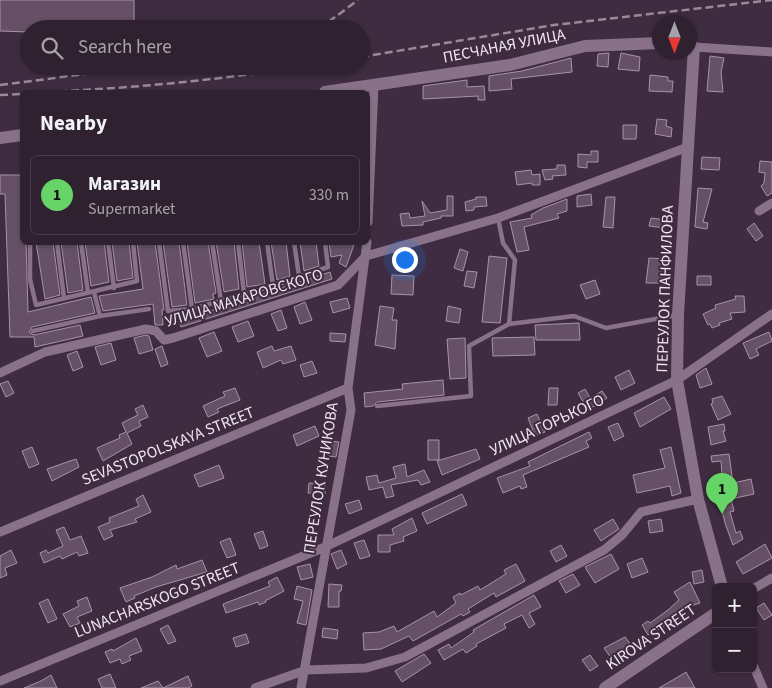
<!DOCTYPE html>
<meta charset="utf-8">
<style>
:root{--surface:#2f2130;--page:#3b2e3c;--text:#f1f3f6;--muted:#a7a3ab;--line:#4a3e4c;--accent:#66d466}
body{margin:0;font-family:"Source Sans 3",sans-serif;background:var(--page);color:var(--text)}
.controls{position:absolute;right:15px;bottom:15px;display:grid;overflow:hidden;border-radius:8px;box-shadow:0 1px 4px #0004}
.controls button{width:45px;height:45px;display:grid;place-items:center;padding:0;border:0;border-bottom:1px solid var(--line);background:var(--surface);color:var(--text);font:25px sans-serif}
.compass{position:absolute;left:652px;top:15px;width:45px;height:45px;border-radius:50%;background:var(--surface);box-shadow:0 1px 4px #0004;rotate:180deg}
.you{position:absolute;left:404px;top:259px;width:18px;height:18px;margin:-12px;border:4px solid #fff;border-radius:50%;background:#1a73e8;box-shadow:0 0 0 8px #1a73e833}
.badge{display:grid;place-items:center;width:32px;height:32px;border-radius:50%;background:var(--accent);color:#111;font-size:16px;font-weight:700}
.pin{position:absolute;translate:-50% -41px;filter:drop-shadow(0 1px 2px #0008)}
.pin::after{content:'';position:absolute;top:26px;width:18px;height:15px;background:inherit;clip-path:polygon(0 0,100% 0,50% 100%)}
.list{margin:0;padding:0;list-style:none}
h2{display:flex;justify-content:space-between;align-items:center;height:65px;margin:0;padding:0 20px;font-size:21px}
h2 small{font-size:16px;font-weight:400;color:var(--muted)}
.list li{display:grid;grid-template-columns:32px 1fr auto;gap:15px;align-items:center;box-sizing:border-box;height:80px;margin:0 10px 10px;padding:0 10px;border:1px solid var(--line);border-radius:8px}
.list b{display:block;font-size:19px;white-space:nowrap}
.list p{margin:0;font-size:16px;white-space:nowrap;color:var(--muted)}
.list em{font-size:16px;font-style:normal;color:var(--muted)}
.icon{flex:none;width:28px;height:28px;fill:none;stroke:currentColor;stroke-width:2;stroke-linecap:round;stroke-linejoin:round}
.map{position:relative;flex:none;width:772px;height:688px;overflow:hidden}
.search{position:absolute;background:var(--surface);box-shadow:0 1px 4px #0004;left:20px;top:20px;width:350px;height:55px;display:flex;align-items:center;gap:12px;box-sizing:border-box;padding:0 18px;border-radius:28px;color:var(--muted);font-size:19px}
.panel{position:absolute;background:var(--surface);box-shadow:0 1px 4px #0004;left:20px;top:90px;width:350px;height:155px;border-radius:8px}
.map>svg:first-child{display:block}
</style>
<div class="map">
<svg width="772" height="688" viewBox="0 0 772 688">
<rect width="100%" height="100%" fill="#3f2c40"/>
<path fill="#655066" stroke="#a992a9" d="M0 0H134V29H29V32L0 31Z
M609 53 608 67 597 66 598 54Z
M621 53 640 57 639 71 618 69Z
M710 56 724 58 721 72 723 92 707 91Z
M571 58 572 72 511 79 512 89 489 91V76L522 71Z
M650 75 668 77V81H673L672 92 649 91Z
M467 80V87L484 86 485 100H478V96L423 99V86Z
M657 119 667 120 666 126 672 128 671 137 655 134Z
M623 125H637L636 139H623Z
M591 151H598V162H587V168L578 167V154L591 155Z
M702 157 720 158 719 170 701 169Z
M760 161 772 162V193L767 196 761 186 764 183 765 173 759 172Z
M557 165H565L566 175 552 176 553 179 545 180 542 170 557 169Z
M531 170 532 175 540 174V185H532V183L517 185 515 172Z
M0 175H22V242H26L28 312 91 297 95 313 32 327 29 332 34 335 80 325 83 336 35 347 34 337H10L5 194H0Z
M698 188 712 189 703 222 708 223 707 229 695 227Z
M591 194 592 205 577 207V196Z
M447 196H453V216H441V218L423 222V225L402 226 400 214 409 213 410 218 425 216 422 201 430 213 447 210Z
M476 197H486L487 206 474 207V210L466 211 465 202 476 199Z
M606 197H615L613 228 603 227Z
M567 199V211L557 214 559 218 524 227 529 250 517 252 510 222 532 218 531 215 543 208Z
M651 218 666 220 665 228 649 226Z
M754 223 763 236 756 241 747 229Z
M36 242H53L60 295 45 299Z
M61 242H77L83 290 68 293Z
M85 242H104L109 282 91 286Z
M112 242H129L133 278 117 281Z
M137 242H155L164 310H162L163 325H155L153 304 103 311 99 296 143 289Z
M163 242H179L187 305 172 307Z
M187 242H208L216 293 213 294 214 299 195 303Z
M216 242H234L239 289 224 292Z
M242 242H259L265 284 247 287Z
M271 242H286L290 276 277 280Z
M300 242H316L319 266 304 271Z
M329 242H355L346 267 339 263 342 255 331 257Z
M460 249 468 252 463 271 454 268Z
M489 256 507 258 500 323 482 322Z
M649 258 666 259V283H646Z
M467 271 477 272 474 288 464 286Z
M330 272 332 279 181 327 179 321Z
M392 275 414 276 413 295 391 294Z
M697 276H711V285H697Z
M595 280 600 294 586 299 580 285Z
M735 296H744L745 312 730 313 732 319 719 323 720 325 712 328 710 324 708 325 703 314 716 308 715 305 736 299Z
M347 298 350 308 333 313 330 302Z
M305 302 312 320 300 324 294 307Z
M380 306 394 308 392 320H397L395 349 375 345Z
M448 306 461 309 459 323 446 321Z
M281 310 287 328 278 331 271 314Z
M248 321 254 336 238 342 232 327Z
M579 323 580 340H536L535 325Z
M214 332 222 351 207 357 199 338Z
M769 332 772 341 756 349 759 355 750 359 743 343Z
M330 333 346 334 345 342 330 341Z
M146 335 149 336 153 350 139 354 134 338Z
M534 337 535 355 493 356 492 338Z
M465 338 466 378 450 379 447 339Z
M111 343 116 360 101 365 95 347Z
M162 346 168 364 161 367 155 349Z
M272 346 274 351 291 346 296 360 283 364 281 360 263 368 257 352Z
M77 351 83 367 73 371 67 355Z
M312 361 317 373 304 377 300 365Z
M706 368 712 384 700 388 696 375Z
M629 370 635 383 621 390 615 377Z
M443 380 444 395 377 402 373 406 365 407 364 393 403 389 402 384Z
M8 381 14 393 6 397 0 384Z
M235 388 240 400 217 409 219 412 208 417 203 406 225 396 223 392Z
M549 388H558L557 405H548Z
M585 389 590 398 602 391 607 398 588 410 578 393Z
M722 396 731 414 718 420 711 404 713 403 712 399Z
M664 397 671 409 640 427 634 413Z
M143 405 148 417 139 421 141 426 127 433 132 444 103 461 97 448 120 438 119 435 126 432 122 423 138 415 135 409Z
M537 414 545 432 535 436 528 418Z
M618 423 624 436 614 441 608 427Z
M724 424 725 431H723L726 441 711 445 708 427Z
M315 426 319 436 297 446 293 435Z
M589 432 592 438 586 441 589 447 523 475 527 487 521 489 520 486 503 493 497 478 530 466 528 462Z
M428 440H439V460H428Z
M330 441 339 442 336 457 329 456Z
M32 447 39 464 29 468 22 451Z
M671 447 681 493 672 496 670 486 637 493 633 475 665 468 660 450Z
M476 449 480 459 442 475 437 461Z
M729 454 733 483 751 479 754 494 731 499 734 511 730 512 736 533 740 531 743 539 733 545 725 523 714 476 722 475 721 461 712 462 711 456Z
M76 459 79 467 52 481 47 469Z
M405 464 407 477 424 470 430 482 421 485 418 480 391 485 394 496 386 498 383 487 369 490 366 477 377 475 379 483 396 478 393 467Z
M219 465 224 478 199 487 194 475Z
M309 483 325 484V494L308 493Z
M462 494 467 505 427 524 422 513Z
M143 495 151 512 135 519 137 522 110 530 113 536 104 540 98 527 110 522 109 518 139 506 136 499Z
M359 500 362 509 349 514 345 504Z
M412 518 417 531 403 537 404 541 390 545V552H378V535H394L392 529Z
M613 519 619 529 601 541 594 530Z
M661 519 663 531 650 533 648 521Z
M64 527 70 540 81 536 88 553 79 556 77 552 62 559 60 556 44 563 40 553 46 550 48 553 63 546 56 530Z
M263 531 268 546 260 549 254 534Z
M230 538 236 555 227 558 220 542Z
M364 540 370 556 360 559 354 543Z
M765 544 772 558 743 574 736 562Z
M561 545 567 556 556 562 550 551Z
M11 550 17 563 5 568 7 575 0 578V556Z
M341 550 347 564 337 569 331 554Z
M611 554 619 569 595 583 585 567Z
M642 558 648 572 632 578 627 564Z
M202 560 207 572 156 587 134 596 135 598 126 602 120 588 152 577 176 565 177 569Z
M310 564 313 577 301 580 297 567Z
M516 564 525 581 496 597 494 593 468 609 470 612 463 616 461 614 413 641 409 636 381 649 364 650 363 633 379 632 394 626 397 632 434 611 437 617 456 603 453 597 460 593 461 595 478 586 480 590 506 574 504 570Z
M702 570 704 582 694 584 692 572Z
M573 574 580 585 566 593 559 581Z
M277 577 284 591 265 601 266 602 259 605 258 602 226 613 223 604 270 586 268 582Z
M690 582 700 603 690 606 665 623 666 625 648 635 642 625 648 621 650 623 668 610 679 600 674 592Z
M329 584 342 585 341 591H339V607H328Z
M297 586 312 590 306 625 297 623 303 601 294 599Z
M534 595 541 607 529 613 535 624 529 628 522 615 504 624 506 628 476 644 477 646 466 653 463 649 444 660 438 650 449 644 451 648 474 632 473 630Z
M87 597 92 611 77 617 80 623 70 627 63 614 79 606 77 601Z
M48 599 57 619 48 623 39 603Z
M764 603 772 615 764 620 756 608Z
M168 625 176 641 168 644 160 629Z
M323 628 338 630 337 639 322 637Z
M246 634 249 643 236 647 233 638Z
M625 637 632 646 611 658 604 648Z
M136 638 142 651 129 656 131 660 122 664 120 659 110 663 105 652 112 649 113 651Z
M424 654 431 663 402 682 395 671Z
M590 655 598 666 590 671 582 660Z
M686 672 695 688H659L678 677Z
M110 674 116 688H102L98 679Z
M51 675 57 688H24L41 681Z
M188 676 192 686 188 688H141L158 681 163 688Z"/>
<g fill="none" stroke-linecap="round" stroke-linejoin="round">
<path stroke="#897289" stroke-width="4.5" d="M498 218 503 243 515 260 509 324
M30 242V279L36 305 137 281 133 242
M57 242 64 298
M81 242 88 293
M108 242 114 288
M159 242 168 311 192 309
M183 242 192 309 273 286 328 267 325 242
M212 242 221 301
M238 242 244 293
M267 242 273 286
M294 242 299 276
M94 292 100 316
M33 331 100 316 149 309
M377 406 471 396 469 346 509 324 574 316 606 328 677 315"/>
<path stroke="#897289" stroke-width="9" d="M694 47 772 52
M759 211 772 203
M368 222 374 85
M0 373 45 352 146 329 156 331 164 340 173 338 338 285 366 256 498 218 688 147
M0 532 348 388
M753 589 772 578
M753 665 763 688
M0 681 325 547 677 380 772 314
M255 688 306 670 366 668 405 657 604 550 622 535 641 512 698 499
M301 688 351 410 348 388 367 242"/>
<path stroke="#897289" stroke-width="12" d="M690 46 694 47 678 315 677 380 698 499 722 587
M325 92 510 65 585 46 660 43
M0 138 22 135
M605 688 716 613"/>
<path stroke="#998999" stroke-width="2.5" stroke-dasharray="8 4" stroke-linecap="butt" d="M319 29 358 0
M361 57 554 25 772 0
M0 85 148 66
M47 92C134 88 219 80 305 66
M0 95 22 94"/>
</g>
<g text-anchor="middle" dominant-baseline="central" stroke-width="4" stroke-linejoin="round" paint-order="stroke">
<g font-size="16" fill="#f0e4f0" stroke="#3f2c40">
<text transform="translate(504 46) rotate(-11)">ПЕСЧАНАЯ УЛИЦА</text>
<text transform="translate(665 289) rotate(-88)">ПЕРЕУЛОК ПАНФИЛОВА</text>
<text transform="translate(244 298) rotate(-17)">УЛИЦА МАКАРОВСКОГО</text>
<text transform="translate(547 425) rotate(-25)">УЛИЦА ГОРЬКОГО</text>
<text transform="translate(168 446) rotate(-22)">SEVASTOPOLSKAYA STREET</text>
<text transform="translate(321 478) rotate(-81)">ПЕРЕУЛОК КУНИКОВА</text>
<text transform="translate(157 600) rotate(-22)">LUNACHARSKOGO STREET</text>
<text transform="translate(651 637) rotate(-34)">KIROVA STREET</text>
</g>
</g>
</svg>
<div class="controls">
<button>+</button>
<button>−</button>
</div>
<svg class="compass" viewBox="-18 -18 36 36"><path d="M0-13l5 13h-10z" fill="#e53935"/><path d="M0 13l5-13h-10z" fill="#a7a3ab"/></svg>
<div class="you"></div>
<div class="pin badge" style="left:722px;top:514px">1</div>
<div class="search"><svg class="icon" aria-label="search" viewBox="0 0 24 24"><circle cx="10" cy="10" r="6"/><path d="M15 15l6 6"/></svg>Search here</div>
<section class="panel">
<h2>Nearby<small></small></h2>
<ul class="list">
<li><span class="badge">1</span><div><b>Магазин</b><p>Supermarket</p></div><em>330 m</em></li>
</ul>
</section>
</div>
